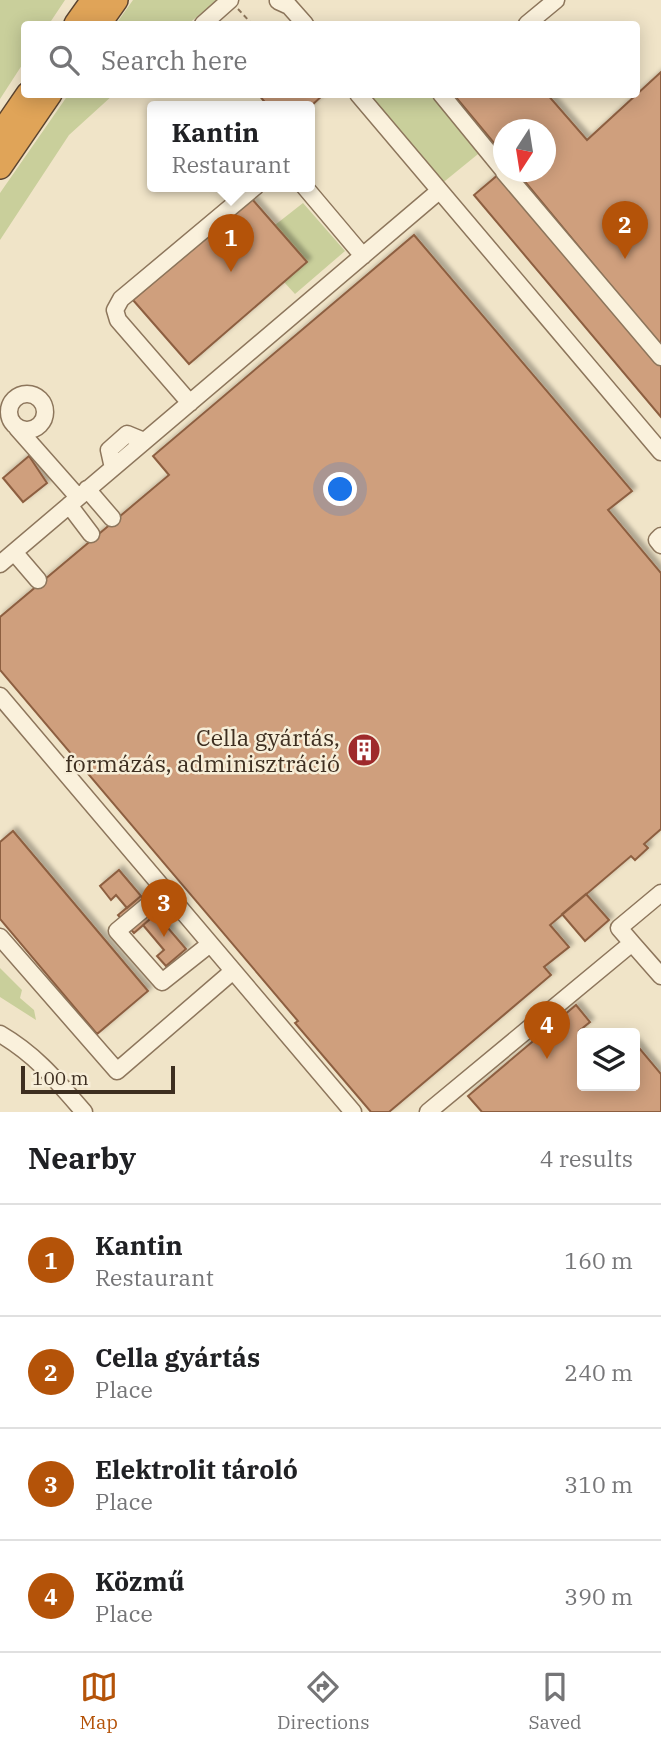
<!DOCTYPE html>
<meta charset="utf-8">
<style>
:root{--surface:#fff;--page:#f6f6f6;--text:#202124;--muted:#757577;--line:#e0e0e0;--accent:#b45309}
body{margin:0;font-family:"IBM Plex Serif",serif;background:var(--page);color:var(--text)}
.controls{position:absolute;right:21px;bottom:21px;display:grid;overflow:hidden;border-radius:7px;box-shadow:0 4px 18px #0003}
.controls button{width:63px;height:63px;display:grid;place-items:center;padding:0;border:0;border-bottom:2px solid var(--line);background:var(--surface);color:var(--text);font:35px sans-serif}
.compass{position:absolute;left:493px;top:119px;width:63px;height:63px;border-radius:50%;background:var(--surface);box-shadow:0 4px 18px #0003;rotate:192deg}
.scale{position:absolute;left:21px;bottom:18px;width:154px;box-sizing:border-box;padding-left:7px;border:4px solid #3d2e20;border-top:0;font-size:19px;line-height:24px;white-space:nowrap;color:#3d2e20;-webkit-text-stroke:5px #f7eed8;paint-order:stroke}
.you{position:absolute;left:341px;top:490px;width:24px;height:24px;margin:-18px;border:5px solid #fff;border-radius:50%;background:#1a73e8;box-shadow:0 0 0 10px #1a73e833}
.badge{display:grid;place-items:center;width:46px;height:46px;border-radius:50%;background:var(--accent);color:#fff;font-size:23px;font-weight:700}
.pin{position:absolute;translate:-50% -58px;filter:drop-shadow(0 2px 4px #0008)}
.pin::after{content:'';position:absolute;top:37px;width:24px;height:21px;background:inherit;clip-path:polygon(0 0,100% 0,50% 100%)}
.popup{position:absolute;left:147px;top:101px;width:168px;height:91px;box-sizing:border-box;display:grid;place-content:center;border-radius:7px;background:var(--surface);filter:drop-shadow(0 2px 5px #0005);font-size:23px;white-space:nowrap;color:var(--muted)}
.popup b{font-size:26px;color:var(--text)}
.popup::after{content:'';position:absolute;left:50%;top:100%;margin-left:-14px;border:14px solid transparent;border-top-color:var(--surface)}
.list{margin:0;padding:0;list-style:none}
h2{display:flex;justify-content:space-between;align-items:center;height:91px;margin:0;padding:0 28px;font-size:30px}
h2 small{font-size:23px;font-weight:400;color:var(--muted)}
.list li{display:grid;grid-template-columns:46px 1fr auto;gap:21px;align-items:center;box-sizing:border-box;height:112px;padding:0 28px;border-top:2px solid var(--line)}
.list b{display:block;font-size:26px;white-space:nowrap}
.list p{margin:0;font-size:23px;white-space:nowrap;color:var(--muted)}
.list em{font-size:23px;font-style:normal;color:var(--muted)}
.icon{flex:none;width:38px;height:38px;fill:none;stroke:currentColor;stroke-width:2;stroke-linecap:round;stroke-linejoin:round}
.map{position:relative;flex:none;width:661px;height:1112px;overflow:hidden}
.search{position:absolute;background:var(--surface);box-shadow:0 4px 18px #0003;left:21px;right:21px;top:21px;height:77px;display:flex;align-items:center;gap:18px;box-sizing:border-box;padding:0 24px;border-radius:7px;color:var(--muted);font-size:26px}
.sheet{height:539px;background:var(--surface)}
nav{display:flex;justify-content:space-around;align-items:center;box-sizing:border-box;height:98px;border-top:2px solid var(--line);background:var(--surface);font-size:19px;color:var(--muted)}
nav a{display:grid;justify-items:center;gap:4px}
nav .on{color:var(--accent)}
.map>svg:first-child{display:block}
</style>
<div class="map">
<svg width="661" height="1112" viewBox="0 0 661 1112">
<defs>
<filter id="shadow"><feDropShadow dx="4" dy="-4" stdDeviation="2" flood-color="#0004"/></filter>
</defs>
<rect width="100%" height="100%" fill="#f0e4c8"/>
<path fill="#c9cf9b" d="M0 0H65L49 24H24V62L0 99Z
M133 0H218L188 24H116Z
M68 95H113L69 135 0 240V193Z
M362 95H436L483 150 440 185Z
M303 203 345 251 295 294 284 282 307 262 275 225Z
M0 968 22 990 20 998 34 1010 36 1020 0 997Z"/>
<path fill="#cf9f7d" stroke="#8d5f41" stroke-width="2" filter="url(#shadow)" d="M661 72V346L517 172H546V130H504V155L454 95 547 94 587 140Z
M258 94H324L310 107 268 106Z
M499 174 661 365V417L474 195Z
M252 199 307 262 189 364 133 300Z
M414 235 632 491 608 510 661 573V829L644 844 648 848 635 860 631 856 550 925 569 947 544 967 551 975 389 1112H371L295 1023 298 1021 0 670V617L169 475 153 456Z
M29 456 47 483 23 502 3 478Z
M13 831 148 991 97 1034 0 919V842Z
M119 870 141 896 127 908 116 895 111 900 100 886Z
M586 894 609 920 585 941 562 914Z
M141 896 156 914 134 933 118 915Z
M156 914 186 949 166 966 157 956 164 950 143 925Z
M576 1005 590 1022 579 1031 582 1035V1086H635V1043L661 1074V1112H482L468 1096Z"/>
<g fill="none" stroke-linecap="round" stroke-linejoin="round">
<defs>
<path id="minor" d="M278 1 289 6 305 24
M203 24 230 0
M527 24 556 0
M358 94 661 452
M441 94 504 171
M504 172 661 357
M304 186 363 256
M9 412a18 18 0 1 1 36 0a18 18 0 1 1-36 0Z
M190 403 118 320 115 310 121 299 256 186
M17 428 78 497
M113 468 109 450 127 434 144 441
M87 489 112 518
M69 505 91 534
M661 536 657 540 661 545
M14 552 38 580
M0 564 439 191
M0 696 353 1112
M165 891 117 931 162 982 210 944
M0 937 117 1071 233 971
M632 943 661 976
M0 1034C36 1055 57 1081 84 1112
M428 1112 632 943 619 928 661 893"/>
<path id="highway" d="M76 24 93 0
M99 24 116 0
M0 135 28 94
M0 167 50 94"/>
</defs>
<use href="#minor" stroke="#8d765c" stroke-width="19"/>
<use href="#highway" stroke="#5b4430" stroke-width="26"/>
<path stroke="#8d765c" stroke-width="2" stroke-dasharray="5 3.5" stroke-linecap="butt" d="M238 9 252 24"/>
<use href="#minor" stroke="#faf1dc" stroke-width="16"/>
<use href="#highway" stroke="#e0a458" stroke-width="23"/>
</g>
<defs>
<symbol id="building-disc" viewBox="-11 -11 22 22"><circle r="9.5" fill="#9e2a2b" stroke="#f7eed8"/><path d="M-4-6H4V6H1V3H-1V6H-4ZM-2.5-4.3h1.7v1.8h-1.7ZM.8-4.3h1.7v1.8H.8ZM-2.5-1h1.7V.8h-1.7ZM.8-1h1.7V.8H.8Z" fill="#fff"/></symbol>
</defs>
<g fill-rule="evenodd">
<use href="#building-disc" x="345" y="731" width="38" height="38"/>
</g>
<g text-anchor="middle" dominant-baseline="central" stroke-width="5" stroke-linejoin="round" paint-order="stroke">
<g font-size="23" fill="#3d2e20" stroke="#f7eed8" text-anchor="end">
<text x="340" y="737">Cella gyártás,<tspan x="340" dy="26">formázás, adminisztráció</tspan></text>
</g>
</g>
</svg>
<div class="controls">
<button><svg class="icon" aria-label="layers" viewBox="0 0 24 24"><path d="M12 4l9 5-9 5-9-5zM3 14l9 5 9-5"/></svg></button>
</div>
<svg class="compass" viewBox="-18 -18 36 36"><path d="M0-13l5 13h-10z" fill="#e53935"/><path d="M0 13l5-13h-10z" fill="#757577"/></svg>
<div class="scale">100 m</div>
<div class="you"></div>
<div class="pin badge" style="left:231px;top:272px">1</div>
<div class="popup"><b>Kantin</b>Restaurant</div>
<div class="pin badge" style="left:625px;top:259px">2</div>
<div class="pin badge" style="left:164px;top:937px">3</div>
<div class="pin badge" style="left:547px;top:1059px">4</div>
<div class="search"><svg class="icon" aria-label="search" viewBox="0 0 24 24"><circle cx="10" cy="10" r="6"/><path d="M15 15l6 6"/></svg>Search here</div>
</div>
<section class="sheet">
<h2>Nearby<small>4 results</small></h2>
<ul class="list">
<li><span class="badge">1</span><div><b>Kantin</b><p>Restaurant</p></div><em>160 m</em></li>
<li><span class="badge">2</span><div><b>Cella gyártás</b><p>Place</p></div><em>240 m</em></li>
<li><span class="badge">3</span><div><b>Elektrolit tároló</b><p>Place</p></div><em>310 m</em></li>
<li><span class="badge">4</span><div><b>Közmű</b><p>Place</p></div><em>390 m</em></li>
</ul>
</section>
<nav>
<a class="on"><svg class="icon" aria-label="map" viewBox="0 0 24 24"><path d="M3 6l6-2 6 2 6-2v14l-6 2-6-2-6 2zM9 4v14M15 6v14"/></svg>Map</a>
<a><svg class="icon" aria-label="directions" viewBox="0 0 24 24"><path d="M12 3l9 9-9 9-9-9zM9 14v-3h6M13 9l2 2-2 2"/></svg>Directions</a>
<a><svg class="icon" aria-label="saved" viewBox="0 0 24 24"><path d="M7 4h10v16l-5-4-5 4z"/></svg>Saved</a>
</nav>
